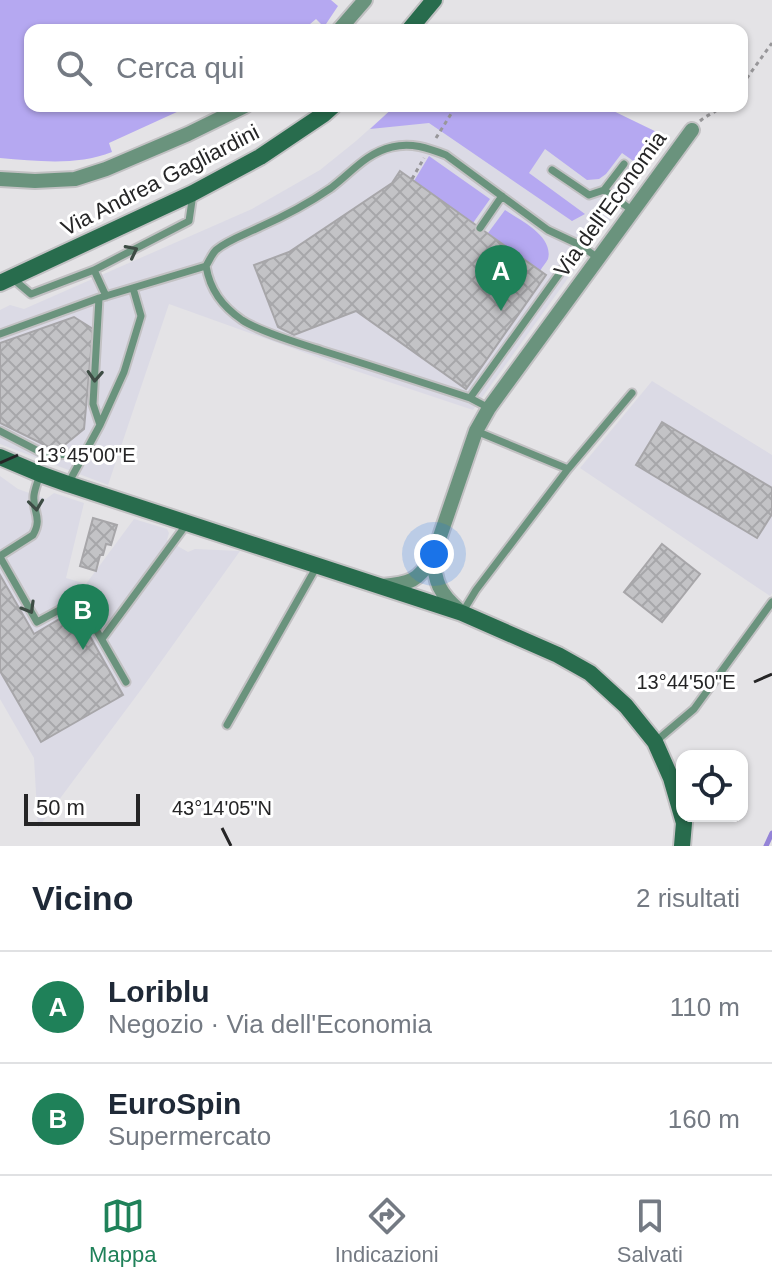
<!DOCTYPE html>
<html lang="it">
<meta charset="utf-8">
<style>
:root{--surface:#fff;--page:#f6f6f7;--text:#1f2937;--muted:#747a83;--line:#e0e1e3;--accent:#1f8159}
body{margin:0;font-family:Arial,sans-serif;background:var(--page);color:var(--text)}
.controls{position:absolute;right:24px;bottom:24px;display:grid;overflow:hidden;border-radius:16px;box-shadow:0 2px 6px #0004}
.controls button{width:72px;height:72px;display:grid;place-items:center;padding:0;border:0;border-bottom:2px solid var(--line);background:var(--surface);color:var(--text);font:40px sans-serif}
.scale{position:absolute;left:24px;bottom:20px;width:116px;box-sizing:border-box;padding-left:8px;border:4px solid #252526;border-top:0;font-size:22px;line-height:28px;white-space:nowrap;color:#252526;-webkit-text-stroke:6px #fff;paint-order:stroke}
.you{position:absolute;left:434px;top:554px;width:28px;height:28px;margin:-20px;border:6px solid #fff;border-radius:50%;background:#1a73e8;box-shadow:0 0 0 12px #1a73e833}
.badge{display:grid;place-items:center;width:52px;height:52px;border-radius:50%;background:var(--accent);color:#fff;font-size:26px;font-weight:700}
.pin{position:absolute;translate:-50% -66px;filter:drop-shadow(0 2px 4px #0008)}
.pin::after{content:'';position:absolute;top:42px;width:28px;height:24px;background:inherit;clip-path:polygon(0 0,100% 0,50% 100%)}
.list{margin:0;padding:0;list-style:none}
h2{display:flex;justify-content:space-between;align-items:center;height:104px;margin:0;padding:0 32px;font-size:34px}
h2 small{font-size:26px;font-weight:400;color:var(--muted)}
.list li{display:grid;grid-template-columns:52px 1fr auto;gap:24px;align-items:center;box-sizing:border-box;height:112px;padding:0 32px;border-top:2px solid var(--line)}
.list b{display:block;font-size:30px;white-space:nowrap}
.list p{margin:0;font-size:26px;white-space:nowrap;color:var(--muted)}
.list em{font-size:26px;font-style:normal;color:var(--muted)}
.icon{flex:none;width:44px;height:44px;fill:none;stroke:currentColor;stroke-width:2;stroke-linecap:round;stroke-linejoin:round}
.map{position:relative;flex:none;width:772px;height:846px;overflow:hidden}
.search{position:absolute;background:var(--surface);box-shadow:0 2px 6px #0004;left:24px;right:24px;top:24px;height:88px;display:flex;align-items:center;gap:20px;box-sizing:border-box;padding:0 28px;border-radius:16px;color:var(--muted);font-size:30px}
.sheet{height:328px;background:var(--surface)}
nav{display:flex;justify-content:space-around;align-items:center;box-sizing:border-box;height:112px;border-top:2px solid var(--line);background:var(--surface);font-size:22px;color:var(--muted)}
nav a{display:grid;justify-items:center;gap:4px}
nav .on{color:var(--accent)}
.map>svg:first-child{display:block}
</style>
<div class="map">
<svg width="772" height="846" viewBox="0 0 772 846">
<defs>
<pattern id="building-cross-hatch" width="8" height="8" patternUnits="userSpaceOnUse" patternTransform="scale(2)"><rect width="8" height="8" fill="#c3c3c6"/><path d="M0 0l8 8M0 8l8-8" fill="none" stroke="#a7a7aa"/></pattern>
</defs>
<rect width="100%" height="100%" fill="#e4e3e6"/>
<path fill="#dbdae5" d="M395 106H603L669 138 473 410 353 370 169 304 108 485 0 444V310L10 305 24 309 252 209 320 170 356 141Z
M652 381 772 455V593L770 596 580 468Z
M0 476 18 489 46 499 54 493 84 503 66 578 86 584 134 519 167 529 169 533 167 540 188 552 195 549 240 551 140 691 38 828 34 758 0 699Z"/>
<path fill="#b5a8f1" d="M0 0H331L338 6 324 27 316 19 303 30H30V106H190L109 143 112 152C76 166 38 161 0 158Z
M395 106H603L669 138 646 170 622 153 606 174 599 179 587 180 545 149 529 173 585 214 572 221 429 123 370 129Z
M429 156 490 199 473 223 414 181Z
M505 210C520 220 554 236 548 259 546 263 542 267 540 271L488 233Z"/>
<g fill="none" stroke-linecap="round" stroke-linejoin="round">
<path stroke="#9483d7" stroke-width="5" d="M766 846 772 833"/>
</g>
<path fill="url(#building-cross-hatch)" stroke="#a7a6a9" stroke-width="2" d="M400 171 546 275 466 389 356 311 294 335 278 327 254 265 289 252 392 183Z
M74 317 93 329 84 429 57 451 0 423V343Z
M662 422 772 488V514L757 538 636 465Z
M93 518 117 525 111 545 106 544 103 555H100L96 571 80 566Z
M662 544 700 574 662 622 624 592Z
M0 575 34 634 75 610 123 695 41 742 0 671Z"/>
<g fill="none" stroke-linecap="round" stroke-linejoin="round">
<defs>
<path id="service" d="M552 170 589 195 604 190 624 164
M604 190 633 211
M480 228 502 196
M580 245 470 398C421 382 372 366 323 351 301 344 260 332 242 320 222 306 210 290 206 266 209 261 212 254 216 250 228 240 246 234 260 227 285 216 309 203 331 188 351 173 366 153 392 147 411 142 428 148 446 155L548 230 580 245 598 258
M94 270 106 296
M12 278 31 294 94 270 189 221 193 194
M99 298 93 404 100 425 124 372 141 316 133 288
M0 334 99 298 206 266
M470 398 489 408
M0 431 48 456 68 454 80 461
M476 431 568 469
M69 482 100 425
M0 556 33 535C43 518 32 511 34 495 35 488 38 481 40 474
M0 557 37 622 74 602 82 605 126 682
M462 613 476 590 568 469 632 393
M102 639 186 525
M227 725 317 566
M655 742 694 709 772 602"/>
<path id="minor" d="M339 30 365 0
M0 179 35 181 75 179 106 169 188 134 245 106
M433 557C435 582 439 593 459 610
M382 586C410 584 418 581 433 557L476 431 489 408 692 130"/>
<path id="secondary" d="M409 30 434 0
M0 283 193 193 260 157 324 114 333 106
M0 457 40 474 68 484 462 613 558 655 590 673 626 706 655 742 671 778 684 823 682 846"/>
</defs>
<use href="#service" stroke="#c2c1c3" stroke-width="11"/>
<use href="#minor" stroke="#c2c1c3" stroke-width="18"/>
<use href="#secondary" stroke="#c2c1c3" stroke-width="20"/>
<path stroke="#98979a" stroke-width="3" stroke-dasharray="4 4" stroke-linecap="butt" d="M742 85 772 43
M700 121C707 115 716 112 723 106
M436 138 456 106
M412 179 424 158"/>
<use href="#service" stroke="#6a937d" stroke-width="7"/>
<use href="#minor" stroke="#6a937d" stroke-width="14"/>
<use href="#secondary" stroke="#286c4d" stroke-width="16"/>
</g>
<defs><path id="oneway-chevron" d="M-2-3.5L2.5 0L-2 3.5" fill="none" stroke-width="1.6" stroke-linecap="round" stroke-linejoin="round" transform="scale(2)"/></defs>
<g stroke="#3d4c44">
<use href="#oneway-chevron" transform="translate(132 251) rotate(-27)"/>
<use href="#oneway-chevron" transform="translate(95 376) rotate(93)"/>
<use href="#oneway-chevron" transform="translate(36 505) rotate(83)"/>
<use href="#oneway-chevron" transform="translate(29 608) rotate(60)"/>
</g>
<path fill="none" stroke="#252526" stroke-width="3" d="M0 463 18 455M754 682 772 674M222 828 231 846"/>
<g text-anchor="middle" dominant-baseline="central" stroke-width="6" stroke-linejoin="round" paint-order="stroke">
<g font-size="22" fill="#252526" stroke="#fff">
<text transform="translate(160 180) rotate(-27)">Via Andrea Gagliardini</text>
<text transform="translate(610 204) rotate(-54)">Via dell'Economia</text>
</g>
</g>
<g font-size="20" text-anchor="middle" fill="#252526" stroke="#fff" stroke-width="6" stroke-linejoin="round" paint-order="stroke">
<text x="86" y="462">13°45'00"E</text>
<text x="686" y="689">13°44'50"E</text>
<text x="222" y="815">43°14'05"N</text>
</g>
</svg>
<div class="controls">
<button><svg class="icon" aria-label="locate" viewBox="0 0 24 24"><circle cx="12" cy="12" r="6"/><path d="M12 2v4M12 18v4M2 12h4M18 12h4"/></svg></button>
</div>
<div class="scale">50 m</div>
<div class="you"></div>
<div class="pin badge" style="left:501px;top:311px">A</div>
<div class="pin badge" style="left:83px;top:650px">B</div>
<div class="search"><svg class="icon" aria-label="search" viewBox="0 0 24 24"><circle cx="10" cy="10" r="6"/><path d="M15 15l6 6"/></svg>Cerca qui</div>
</div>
<section class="sheet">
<h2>Vicino<small>2 risultati</small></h2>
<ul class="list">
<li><span class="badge">A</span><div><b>Loriblu</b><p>Negozio · Via dell'Economia</p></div><em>110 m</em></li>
<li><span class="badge">B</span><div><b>EuroSpin</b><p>Supermercato</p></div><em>160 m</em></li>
</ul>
</section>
<nav>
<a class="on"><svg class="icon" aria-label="map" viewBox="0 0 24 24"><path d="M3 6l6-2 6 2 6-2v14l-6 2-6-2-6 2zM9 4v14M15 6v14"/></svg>Mappa</a>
<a><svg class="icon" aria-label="directions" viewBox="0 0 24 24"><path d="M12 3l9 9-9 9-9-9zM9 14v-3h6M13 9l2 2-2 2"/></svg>Indicazioni</a>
<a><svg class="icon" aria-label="saved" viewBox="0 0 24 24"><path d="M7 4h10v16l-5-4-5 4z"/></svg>Salvati</a>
</nav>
